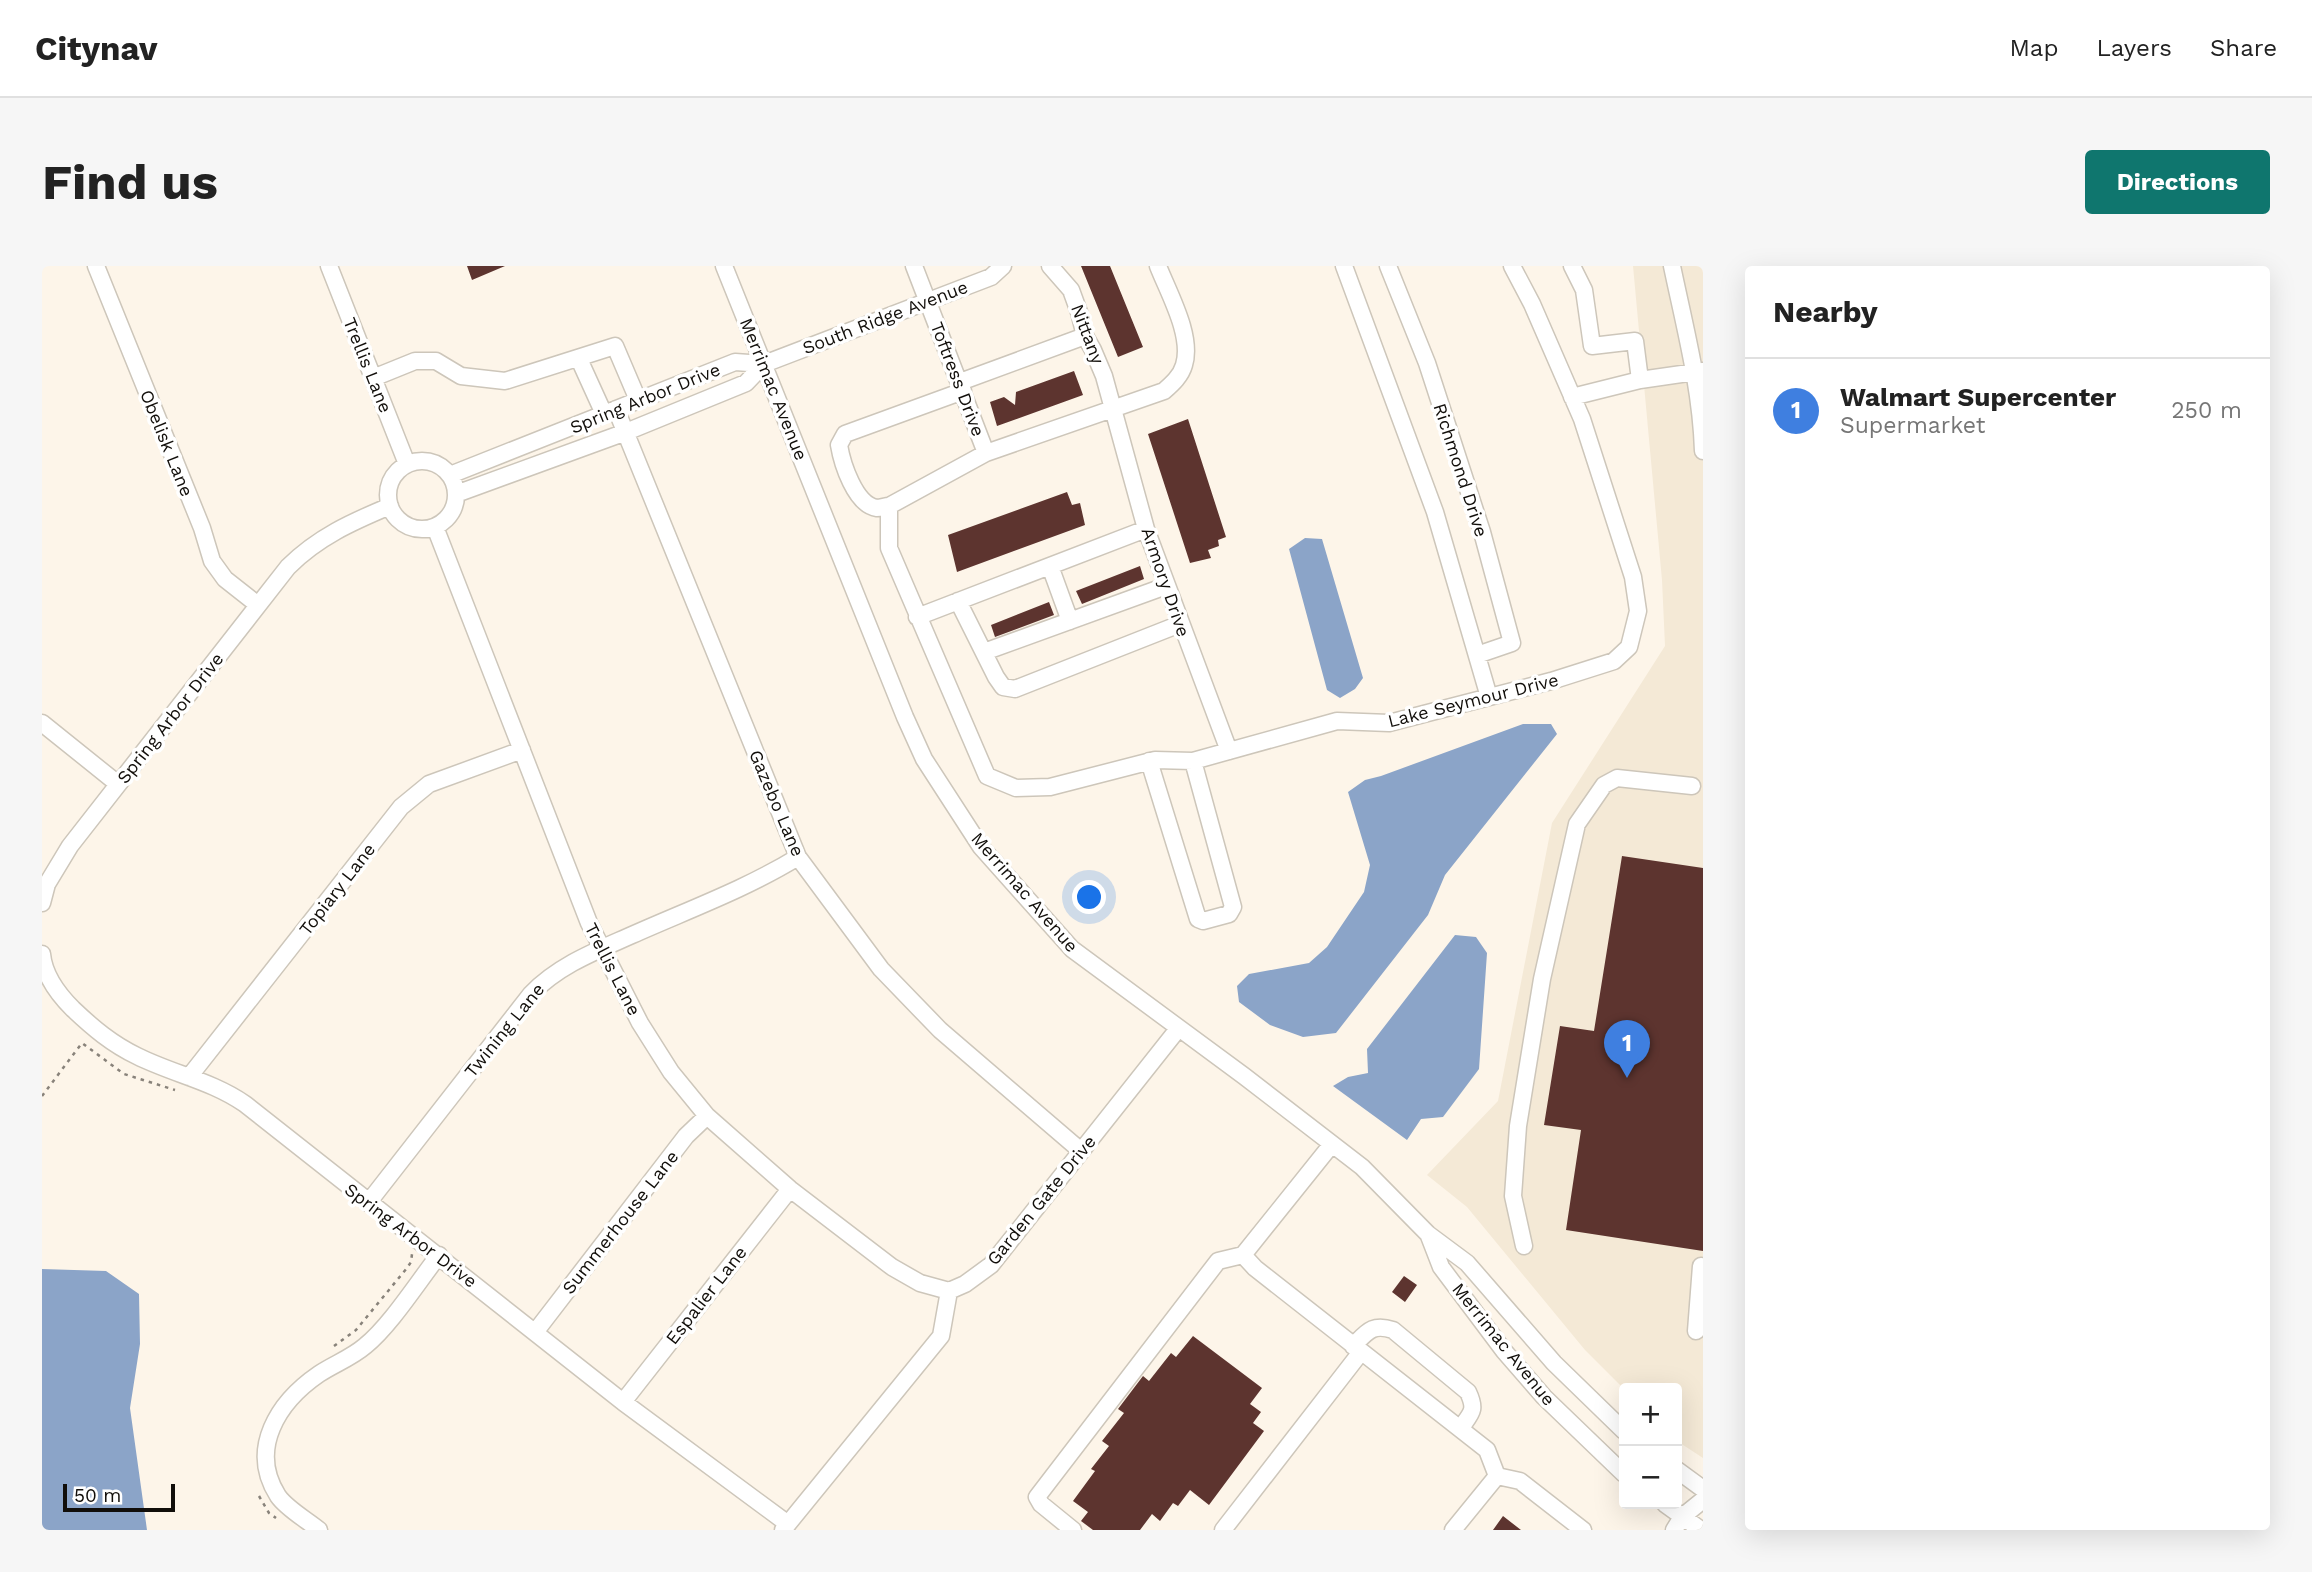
<!DOCTYPE html>
<meta charset="utf-8">
<style>
:root{--surface:#fff;--page:#f6f6f6;--text:#222;--muted:#767676;--line:#e0e0e0;--accent:#0f766e}
body{margin:0;font-family:"Work Sans",sans-serif;background:var(--page);color:var(--text)}
.controls{position:absolute;right:21px;bottom:21px;display:grid;overflow:hidden;border-radius:7px;box-shadow:0 7px 28px #0002}
.controls button{width:63px;height:63px;display:grid;place-items:center;padding:0;border:0;border-bottom:2px solid var(--line);background:var(--surface);color:var(--text);font:35px sans-serif}
.scale{position:absolute;left:21px;bottom:18px;width:112px;box-sizing:border-box;padding-left:7px;border:4px solid #110e0a;border-top:0;font-size:19px;line-height:24px;white-space:nowrap;color:#110e0a;-webkit-text-stroke:5px #fff;paint-order:stroke}
.you{position:absolute;left:1048px;top:632px;width:24px;height:24px;margin:-18px;border:5px solid #fff;border-radius:50%;background:#1a73e8;box-shadow:0 0 0 10px #1a73e833}
.badge{display:grid;place-items:center;width:46px;height:46px;border-radius:50%;background:var(--accent);color:#fff;font-size:23px;font-weight:700}
.pin{position:absolute;translate:-50% -58px;filter:drop-shadow(0 2px 4px #0008)}
.pin::after{content:'';position:absolute;top:37px;width:24px;height:21px;background:inherit;clip-path:polygon(0 0,100% 0,50% 100%)}
.list{margin:0;padding:0;list-style:none}
h2{display:flex;justify-content:space-between;align-items:center;height:91px;margin:0;padding:0 28px;font-size:30px}
h2 small{font-size:23px;font-weight:400;color:var(--muted)}
.list li{display:grid;grid-template-columns:46px 1fr auto;gap:21px;align-items:center;box-sizing:border-box;height:105px;padding:0 28px;border-top:2px solid var(--line)}
.list b{display:block;font-size:26px;white-space:nowrap}
.list p{margin:0;font-size:23px;white-space:nowrap;color:var(--muted)}
.list em{font-size:23px;font-style:normal;color:var(--muted)}
.map{position:relative;flex:none;width:1661px;height:1264px;overflow:hidden;border-radius:7px}
header{display:flex;align-items:center;gap:42px;box-sizing:border-box;height:98px;padding:0 35px;background:var(--surface);border-bottom:2px solid var(--line)}
header strong{font-size:33px}
nav{display:flex;gap:38px;margin-inline-start:auto;font-size:24px}
.intro{display:flex;align-items:center;justify-content:space-between;box-sizing:border-box;height:168px;padding:0 42px}
h1{margin:0;font-size:49px}
.button{padding:18px 32px;border-radius:7px;background:var(--accent);color:#fff;font-size:24px;font-weight:700}
main{display:flex;gap:42px;padding:0 42px}
aside{flex:1;background:var(--surface);border-radius:7px;box-shadow:0 7px 28px #0002}
.map>svg:first-child{display:block}
</style>
<header>
<strong>Citynav</strong>
<nav><a>Map</a><a>Layers</a><a>Share</a></nav>
</header>
<div class="intro"><h1>Find us</h1><a class="button">Directions</a></div>
<main>
<div class="map">
<svg width="1661" height="1264" viewBox="0 0 1661 1264">
<rect width="100%" height="100%" fill="#fdf5e9"/>
<path fill="#f4e9d6" d="M1591 0H1661V1192L1635 1175V1122L1582 1123 1543 1084 1425 941 1385 909 1456 835 1510 557 1623 380 1620 314Z"/>
<path fill="#8ba4c8" d="M1263 272 1280 273 1321 412 1313 423 1298 432 1285 424 1247 283Z
M1481 458H1509L1515 468 1403 609 1386 649 1294 767 1261 771 1228 759 1197 736 1195 720 1207 708 1267 697 1285 681 1322 626 1328 599 1306 526 1323 514 1339 510Z
M1413 669 1434 671 1445 687 1437 803 1401 851 1379 853 1365 874 1291 820 1306 811 1326 807 1325 783Z
M0 1003 64 1005 97 1028 98 1078 88 1142 105 1264H0Z"/>
<path fill="#5d342f" d="M425 0H463L430 14Z
M1039 0H1068L1101 81 1076 91Z
M1032 105 1041 129 955 160 948 136 962 131 973 139 974 126Z
M1146 153 1184 271 1176 274 1177 280 1166 284 1169 292 1148 297 1106 168Z
M1025 226 1030 239 1038 237 1043 259 915 306 906 269Z
M1098 300 1102 313 1040 338 1034 325Z
M1007 336 1012 349 953 371 949 359Z
M1580 590 1661 602V985L1524 964 1539 864 1502 859 1518 760 1552 765Z
M1362 1010 1375 1019 1363 1036 1350 1026Z
M1151 1070 1220 1122 1208 1138 1219 1146 1211 1157 1222 1165 1167 1239 1148 1224 1136 1240 1131 1237 1118 1255 1110 1248 1098 1264H1051L1039 1255 1046 1246 1031 1235 1053 1205 1049 1203 1067 1180 1060 1175 1082 1147 1076 1143 1101 1110 1107 1115 1129 1087 1134 1091Z
M1461 1250 1479 1264H1451Z"/>
<g fill="none" stroke-linecap="round" stroke-linejoin="round">
<defs>
<path id="minor" d="M54 0 160 262 170 295 183 313 216 339
M287 0 365 198
M682 0 863 451 882 493 939 581 1030 683 1202 810 1320 901 1386 968 1425 997 1512 1097 1582 1165
M872 0 944 187
M1008 0 1029 24 1037 46 1043 70 1051 84 1062 110 1104 263 1187 485
M1116 0C1127 28 1151 70 1142 99 1139 110 1130 118 1122 125L944 187 847 240V282L945 510 974 522 1008 521 1113 494 1151 495 1295 455 1347 457 1509 415 1572 395 1587 381 1596 345 1591 311 1540 153 1490 38 1470 0
M1302 0 1393 246 1447 431
M1346 0 1385 97 1440 266 1470 377 1435 389
M1530 0 1542 24 1550 80 1593 75 1598 114
M1630 0C1643 62 1659 122 1661 185
M537 93 562 148
M331 112 373 95H394L419 110 463 115 573 80 596 134
M918 116 1043 70
M1530 131 1598 114 1661 105
M574 143 756 591 839 703 898 764 1039 885
M346 229a34 34 0 1 1 68 0a34 34 0 1 1-68 0Z
M408 209 693 96 722 98 949 11 961 0
M414 228 584 166 704 117 722 98
M847 240C843 240 839 242 835 242 813 239 800 197 797 179L803 168 921 125
M393 261 547 657 598 757 629 806 665 850 748 923 850 1001 878 1017 907 1025
M1008 300 1028 355
M916 335 954 411 961 421 973 423 1138 358
M875 351 1104 263
M942 386 1124 320
M0 457 76 518
M1107 495 1156 653 1161 655 1187 648 1191 641 1151 495
M0 637 5 618 28 580 246 301C276 271 310 256 348 240
M0 688C2 710 16 728 31 743 51 762 70 778 95 790 131 808 170 815 203 838L581 1136 746 1258
M147 811 359 541 387 518 480 484
M326 937 489 728C517 699 554 685 590 669 646 644 704 623 756 591
M1387 970 1399 1001 1462 1085 1502 1131 1582 1208
M1482 980 1471 930 1476 860 1500 713 1535 558 1562 519 1575 512 1650 520
M1201 989 1213 1002 1445 1184 1455 1210 1411 1264
M907 1025 923 1018 949 999 1136 763
M494 1065 644 870 665 850
M1654 1065 1659 1000 1661 1001
M1311 1080C1325 1066 1330 1057 1351 1064L1426 1126C1435 1145 1429 1147 1418 1163
M581 1136 748 923
M1635 1204 1661 1223
M1455 1210 1478 1215 1541 1264
M1623 1238 1659 1264
M277 1264C265 1254 245 1243 236 1230 206 1183 236 1136 277 1108 292 1098 309 1092 323 1080 348 1060 376 1016 397 989
M741 1264 899 1070 907 1025
M1031 1264 999 1238 995 1231 1176 995 1201 989 1290 878
M1181 1264 1319 1086
M1632 1264 1640 1251 1661 1234"/>
</defs>
<use href="#minor" stroke="#cdc6ba" stroke-width="19"/>
<path stroke="#88827a" stroke-width="2.5" stroke-dasharray="3.5 5" stroke-linecap="butt" d="M0 830 40 777 82 808 133 824
M292 1080 314 1064 365 1002 369 996 370 988
M217 1230 227 1247 234 1252"/>
<use href="#minor" stroke="#fff" stroke-width="16"/>
</g>
<g text-anchor="middle" dominant-baseline="central" stroke-width="7" stroke-linejoin="round" paint-order="stroke">
<g font-size="18" fill="#110e0a" stroke="#fff">
<text transform="translate(843 51) rotate(-21)">South Ridge Avenue</text>
<text transform="translate(1046 68) rotate(69)">Nittany</text>
<text transform="translate(326 99) rotate(68)">Trellis Lane</text>
<text transform="translate(916 113) rotate(69)">Toftress Drive</text>
<text transform="translate(732 123) rotate(68)">Merrimac Avenue</text>
<text transform="translate(603 132) rotate(-22)">Spring Arbor Drive</text>
<text transform="translate(125 177) rotate(68)">Obelisk Lane</text>
<text transform="translate(1419 204) rotate(72)">Richmond Drive</text>
<text transform="translate(1124 316) rotate(71)">Armory Drive</text>
<text transform="translate(1431 434) rotate(-14)">Lake Seymour Drive</text>
<text transform="translate(128 452) rotate(-52)">Spring Arbor Drive</text>
<text transform="translate(735 537) rotate(67)">Gazebo Lane</text>
<text transform="translate(295 623) rotate(-52)">Topiary Lane</text>
<text transform="translate(983 626) rotate(49)">Merrimac Avenue</text>
<text transform="translate(571 703) rotate(63)">Trellis Lane</text>
<text transform="translate(462 764) rotate(-51)">Twining Lane</text>
<text transform="translate(999 934) rotate(-51)">Garden Gate Drive</text>
<text transform="translate(578 956) rotate(-52)">Summerhouse Lane</text>
<text transform="translate(369 969) rotate(37)">Spring Arbor Drive</text>
<text transform="translate(664 1029) rotate(-52)">Espalier Lane</text>
<text transform="translate(1462 1078) rotate(51)">Merrimac Avenue</text>
</g>
</g>
</svg>
<div class="controls">
<button>+</button>
<button>−</button>
</div>
<div class="scale">50 m</div>
<div class="you"></div>
<div class="pin badge" style="left:1585px;top:812px;background:#3f7fe0">1</div>
</div>
<aside>
<h2>Nearby<small></small></h2>
<ul class="list">
<li><span class="badge" style="background:#3f7fe0">1</span><div><b>Walmart Supercenter</b><p>Supermarket</p></div><em>250 m</em></li>
</ul>
</aside>
</main>
